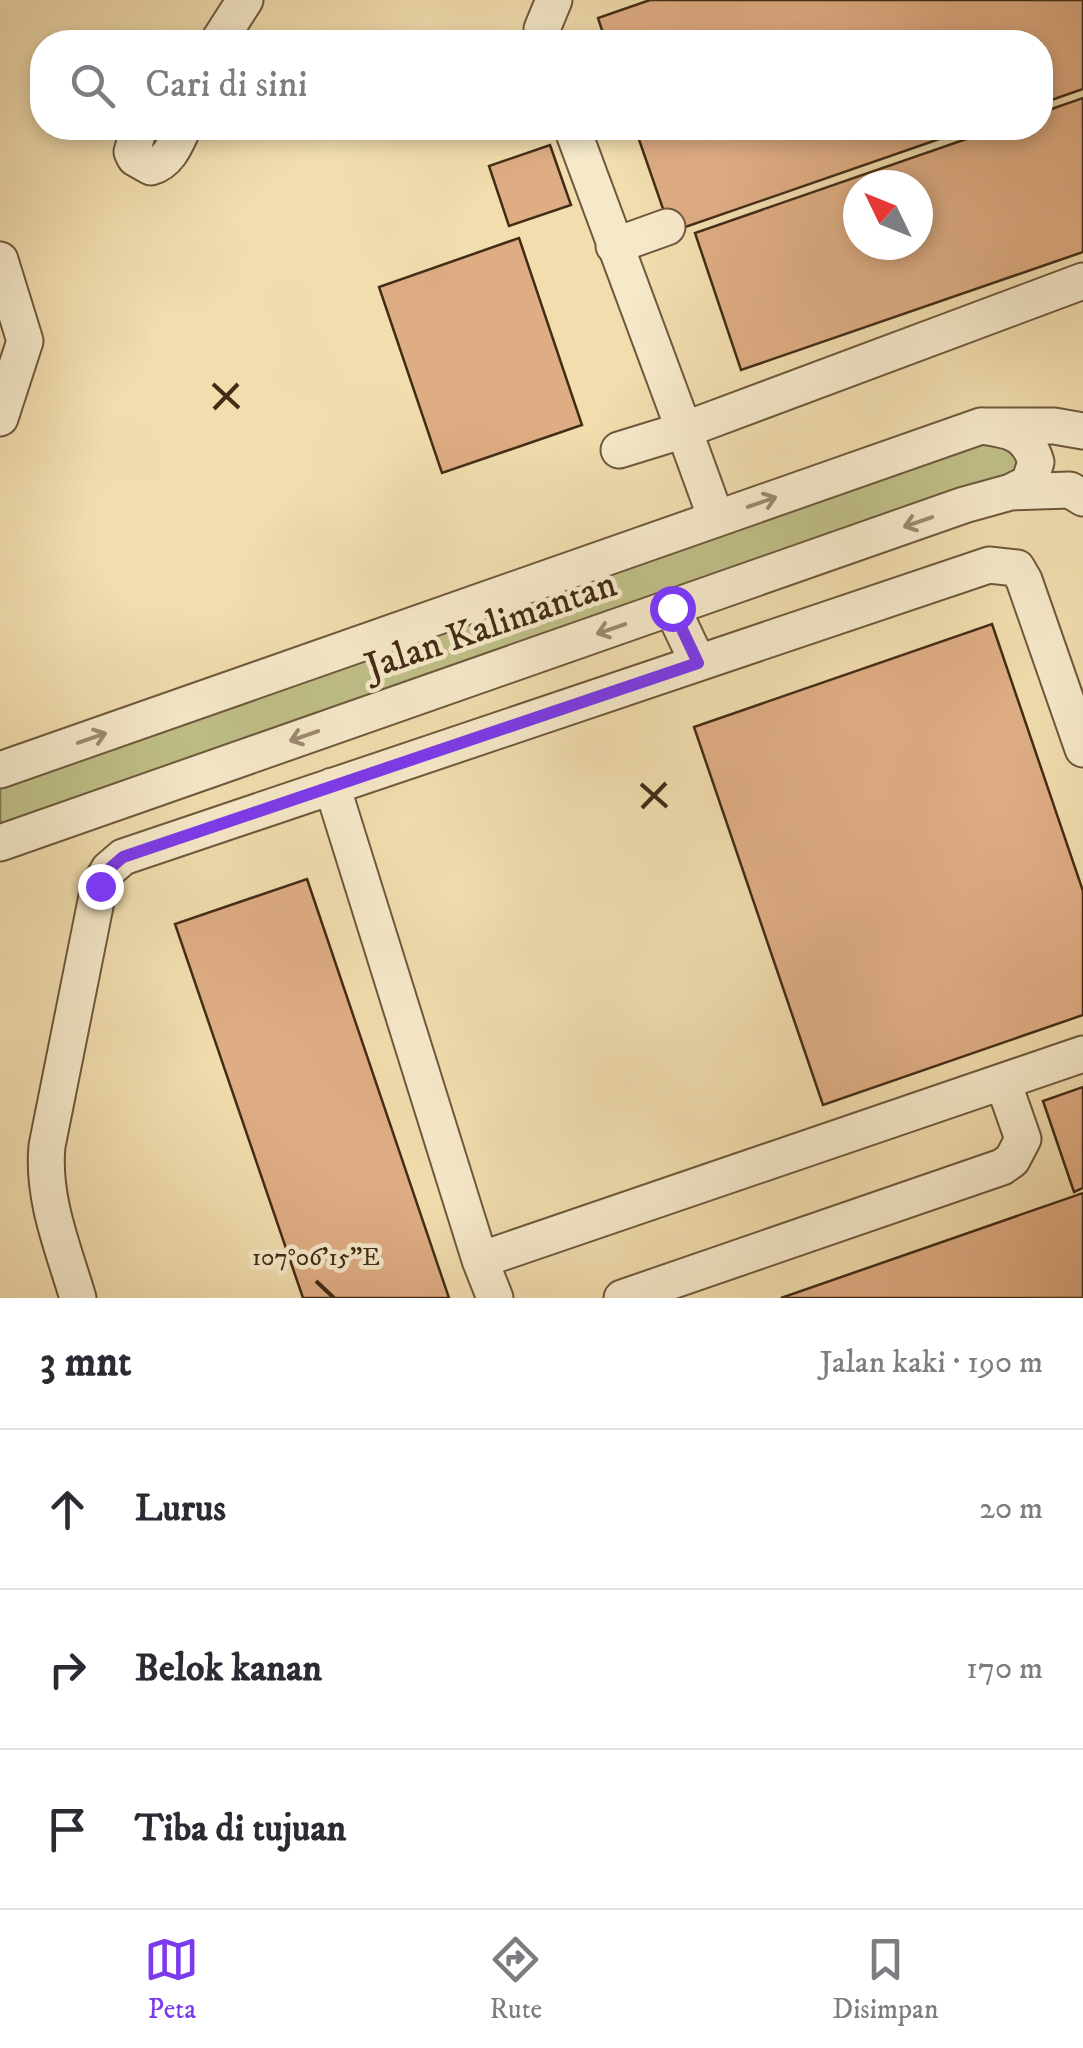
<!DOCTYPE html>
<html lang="id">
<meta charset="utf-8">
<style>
:root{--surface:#fff;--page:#f7f7f7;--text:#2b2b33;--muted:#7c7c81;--line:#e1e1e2;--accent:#7c3aed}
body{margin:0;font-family:"IM FELL DW Pica",serif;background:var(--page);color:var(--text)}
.compass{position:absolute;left:843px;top:170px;width:90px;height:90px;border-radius:50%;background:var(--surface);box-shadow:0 5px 15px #0003;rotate:313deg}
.stop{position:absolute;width:30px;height:30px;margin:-22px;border:8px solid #7c3aed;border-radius:50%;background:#fff}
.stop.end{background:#7c3aed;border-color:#fff;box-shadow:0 2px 10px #0008}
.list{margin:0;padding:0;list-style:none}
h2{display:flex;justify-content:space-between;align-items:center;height:130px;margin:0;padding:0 40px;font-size:42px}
h2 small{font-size:32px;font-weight:400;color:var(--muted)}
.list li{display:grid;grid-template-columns:65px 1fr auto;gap:30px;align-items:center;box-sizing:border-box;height:160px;padding:0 40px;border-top:2px solid var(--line)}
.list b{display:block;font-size:38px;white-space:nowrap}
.list em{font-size:32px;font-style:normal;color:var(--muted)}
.icon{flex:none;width:55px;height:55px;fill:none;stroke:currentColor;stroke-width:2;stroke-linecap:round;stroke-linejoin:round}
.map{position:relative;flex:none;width:1083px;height:1298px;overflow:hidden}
.search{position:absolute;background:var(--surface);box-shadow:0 5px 15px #0003;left:30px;right:30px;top:30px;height:110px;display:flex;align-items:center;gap:25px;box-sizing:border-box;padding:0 35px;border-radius:40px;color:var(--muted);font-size:38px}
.sheet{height:610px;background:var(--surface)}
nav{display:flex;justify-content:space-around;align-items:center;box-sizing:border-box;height:140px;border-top:2px solid var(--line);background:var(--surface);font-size:28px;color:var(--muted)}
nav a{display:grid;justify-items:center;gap:5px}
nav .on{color:var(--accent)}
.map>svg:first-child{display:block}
</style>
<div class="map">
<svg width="1083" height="1298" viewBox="0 0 1083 1298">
<rect width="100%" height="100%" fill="#f1ddae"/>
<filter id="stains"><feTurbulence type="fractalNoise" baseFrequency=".002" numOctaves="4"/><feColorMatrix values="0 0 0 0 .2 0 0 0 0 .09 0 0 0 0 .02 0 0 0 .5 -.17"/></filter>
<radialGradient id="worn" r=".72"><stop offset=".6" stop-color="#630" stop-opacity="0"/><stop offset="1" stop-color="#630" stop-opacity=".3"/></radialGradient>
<path fill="#bfbf87" stroke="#81764e" stroke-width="2.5" d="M981 426 1034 472 0 843V768Z"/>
<path fill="#dfad84" stroke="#432c16" stroke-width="2.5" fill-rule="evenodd" d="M650 0H1083V89L1040 104V42H606L598 18Z
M1083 98V252L741 370 695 233 998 128H1040V113ZM858 185H918V245H858Z
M635 128H971L671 232Z
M550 145 571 205 509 226 489 166Z
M519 238 582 425 442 473 379 287Z
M992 624 1083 891V1015L823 1105 694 727Z
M307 879 449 1298H303L175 924Z
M1083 1087V1188L1074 1192 1043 1101Z
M1083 1193V1298H781Z"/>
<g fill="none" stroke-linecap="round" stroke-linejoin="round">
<defs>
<path id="minor" d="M218 42 245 0
M544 42 542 29 554 0
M139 128 132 152 135 158 151 167C169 162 176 143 183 128
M572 128 684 430 619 450
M614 246 667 227
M0 260 25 341 0 418
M1011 492 1070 490 1083 498
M716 518 684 430 1083 281
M672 608 698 663
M0 770 981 426H1054L1083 431
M332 786 480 1260 495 1298
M0 843 964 505 1011 492 1029 483 1036 462C1027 432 1009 430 981 426
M480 1260 1083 1054
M78 1298C63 1248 42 1198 47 1146L99 886 109 869 123 857 989 565 1017 568 1024 580 1083 749
M622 1298 1002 1167 1012 1160 1023 1139 1003 1082"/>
</defs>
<use href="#minor" stroke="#6e583c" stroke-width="39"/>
<use href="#minor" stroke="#f6e9ca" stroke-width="35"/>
</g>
<defs><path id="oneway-shaft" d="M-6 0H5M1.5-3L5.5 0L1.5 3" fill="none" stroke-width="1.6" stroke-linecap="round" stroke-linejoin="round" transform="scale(2.5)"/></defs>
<g stroke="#9c8a70">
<use href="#oneway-shaft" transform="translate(762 502) rotate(-19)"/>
<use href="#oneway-shaft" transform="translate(918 522) rotate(161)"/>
<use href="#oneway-shaft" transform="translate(611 629) rotate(161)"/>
<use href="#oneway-shaft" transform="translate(304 736) rotate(161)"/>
<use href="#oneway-shaft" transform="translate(92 738) rotate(-19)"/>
</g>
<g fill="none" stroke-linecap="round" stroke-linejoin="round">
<path stroke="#7c3aed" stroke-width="12" d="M100 886 109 869 123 857 698 663 672 608"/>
</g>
<path fill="none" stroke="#432c16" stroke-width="4" d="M213 384 239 408M214 409 238 384M641 784 667 807M642 808 666 783M316 1281 334 1298"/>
<g text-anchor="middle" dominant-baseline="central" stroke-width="9" stroke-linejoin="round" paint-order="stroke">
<g font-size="38" fill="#432c16" stroke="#f6e9ca">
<text transform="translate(491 626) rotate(-19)">Jalan Kalimantan</text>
</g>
</g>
<g font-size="25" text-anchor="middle" fill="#432c16" stroke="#f6e9ca" stroke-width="9" stroke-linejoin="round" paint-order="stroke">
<text x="316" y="1265">107°06'15"E</text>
</g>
<rect width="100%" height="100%" filter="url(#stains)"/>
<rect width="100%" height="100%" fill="url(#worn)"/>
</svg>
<svg class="compass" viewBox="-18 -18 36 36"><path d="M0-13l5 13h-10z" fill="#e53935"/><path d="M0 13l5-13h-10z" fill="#7c7c81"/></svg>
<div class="stop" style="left:672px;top:608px"></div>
<div class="stop end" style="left:100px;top:886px"></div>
<div class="search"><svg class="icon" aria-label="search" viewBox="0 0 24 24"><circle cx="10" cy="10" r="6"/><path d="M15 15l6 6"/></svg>Cari di sini</div>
</div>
<section class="sheet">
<h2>3 mnt<small>Jalan kaki · 190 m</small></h2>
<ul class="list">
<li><svg class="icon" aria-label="ahead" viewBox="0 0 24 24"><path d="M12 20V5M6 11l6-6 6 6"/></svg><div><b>Lurus</b></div><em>20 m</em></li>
<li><svg class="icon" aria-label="right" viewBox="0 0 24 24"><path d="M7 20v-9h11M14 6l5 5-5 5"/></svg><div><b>Belok kanan</b></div><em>170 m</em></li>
<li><svg class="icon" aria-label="arrive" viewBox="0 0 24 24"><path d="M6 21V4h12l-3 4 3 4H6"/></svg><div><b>Tiba di tujuan</b></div></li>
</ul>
</section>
<nav>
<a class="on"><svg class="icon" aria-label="map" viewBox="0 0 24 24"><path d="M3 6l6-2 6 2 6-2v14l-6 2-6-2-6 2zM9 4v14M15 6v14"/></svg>Peta</a>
<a><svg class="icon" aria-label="directions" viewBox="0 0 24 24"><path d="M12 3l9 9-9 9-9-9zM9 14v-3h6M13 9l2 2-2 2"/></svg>Rute</a>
<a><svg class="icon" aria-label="saved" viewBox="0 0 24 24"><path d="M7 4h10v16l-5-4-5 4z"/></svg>Disimpan</a>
</nav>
